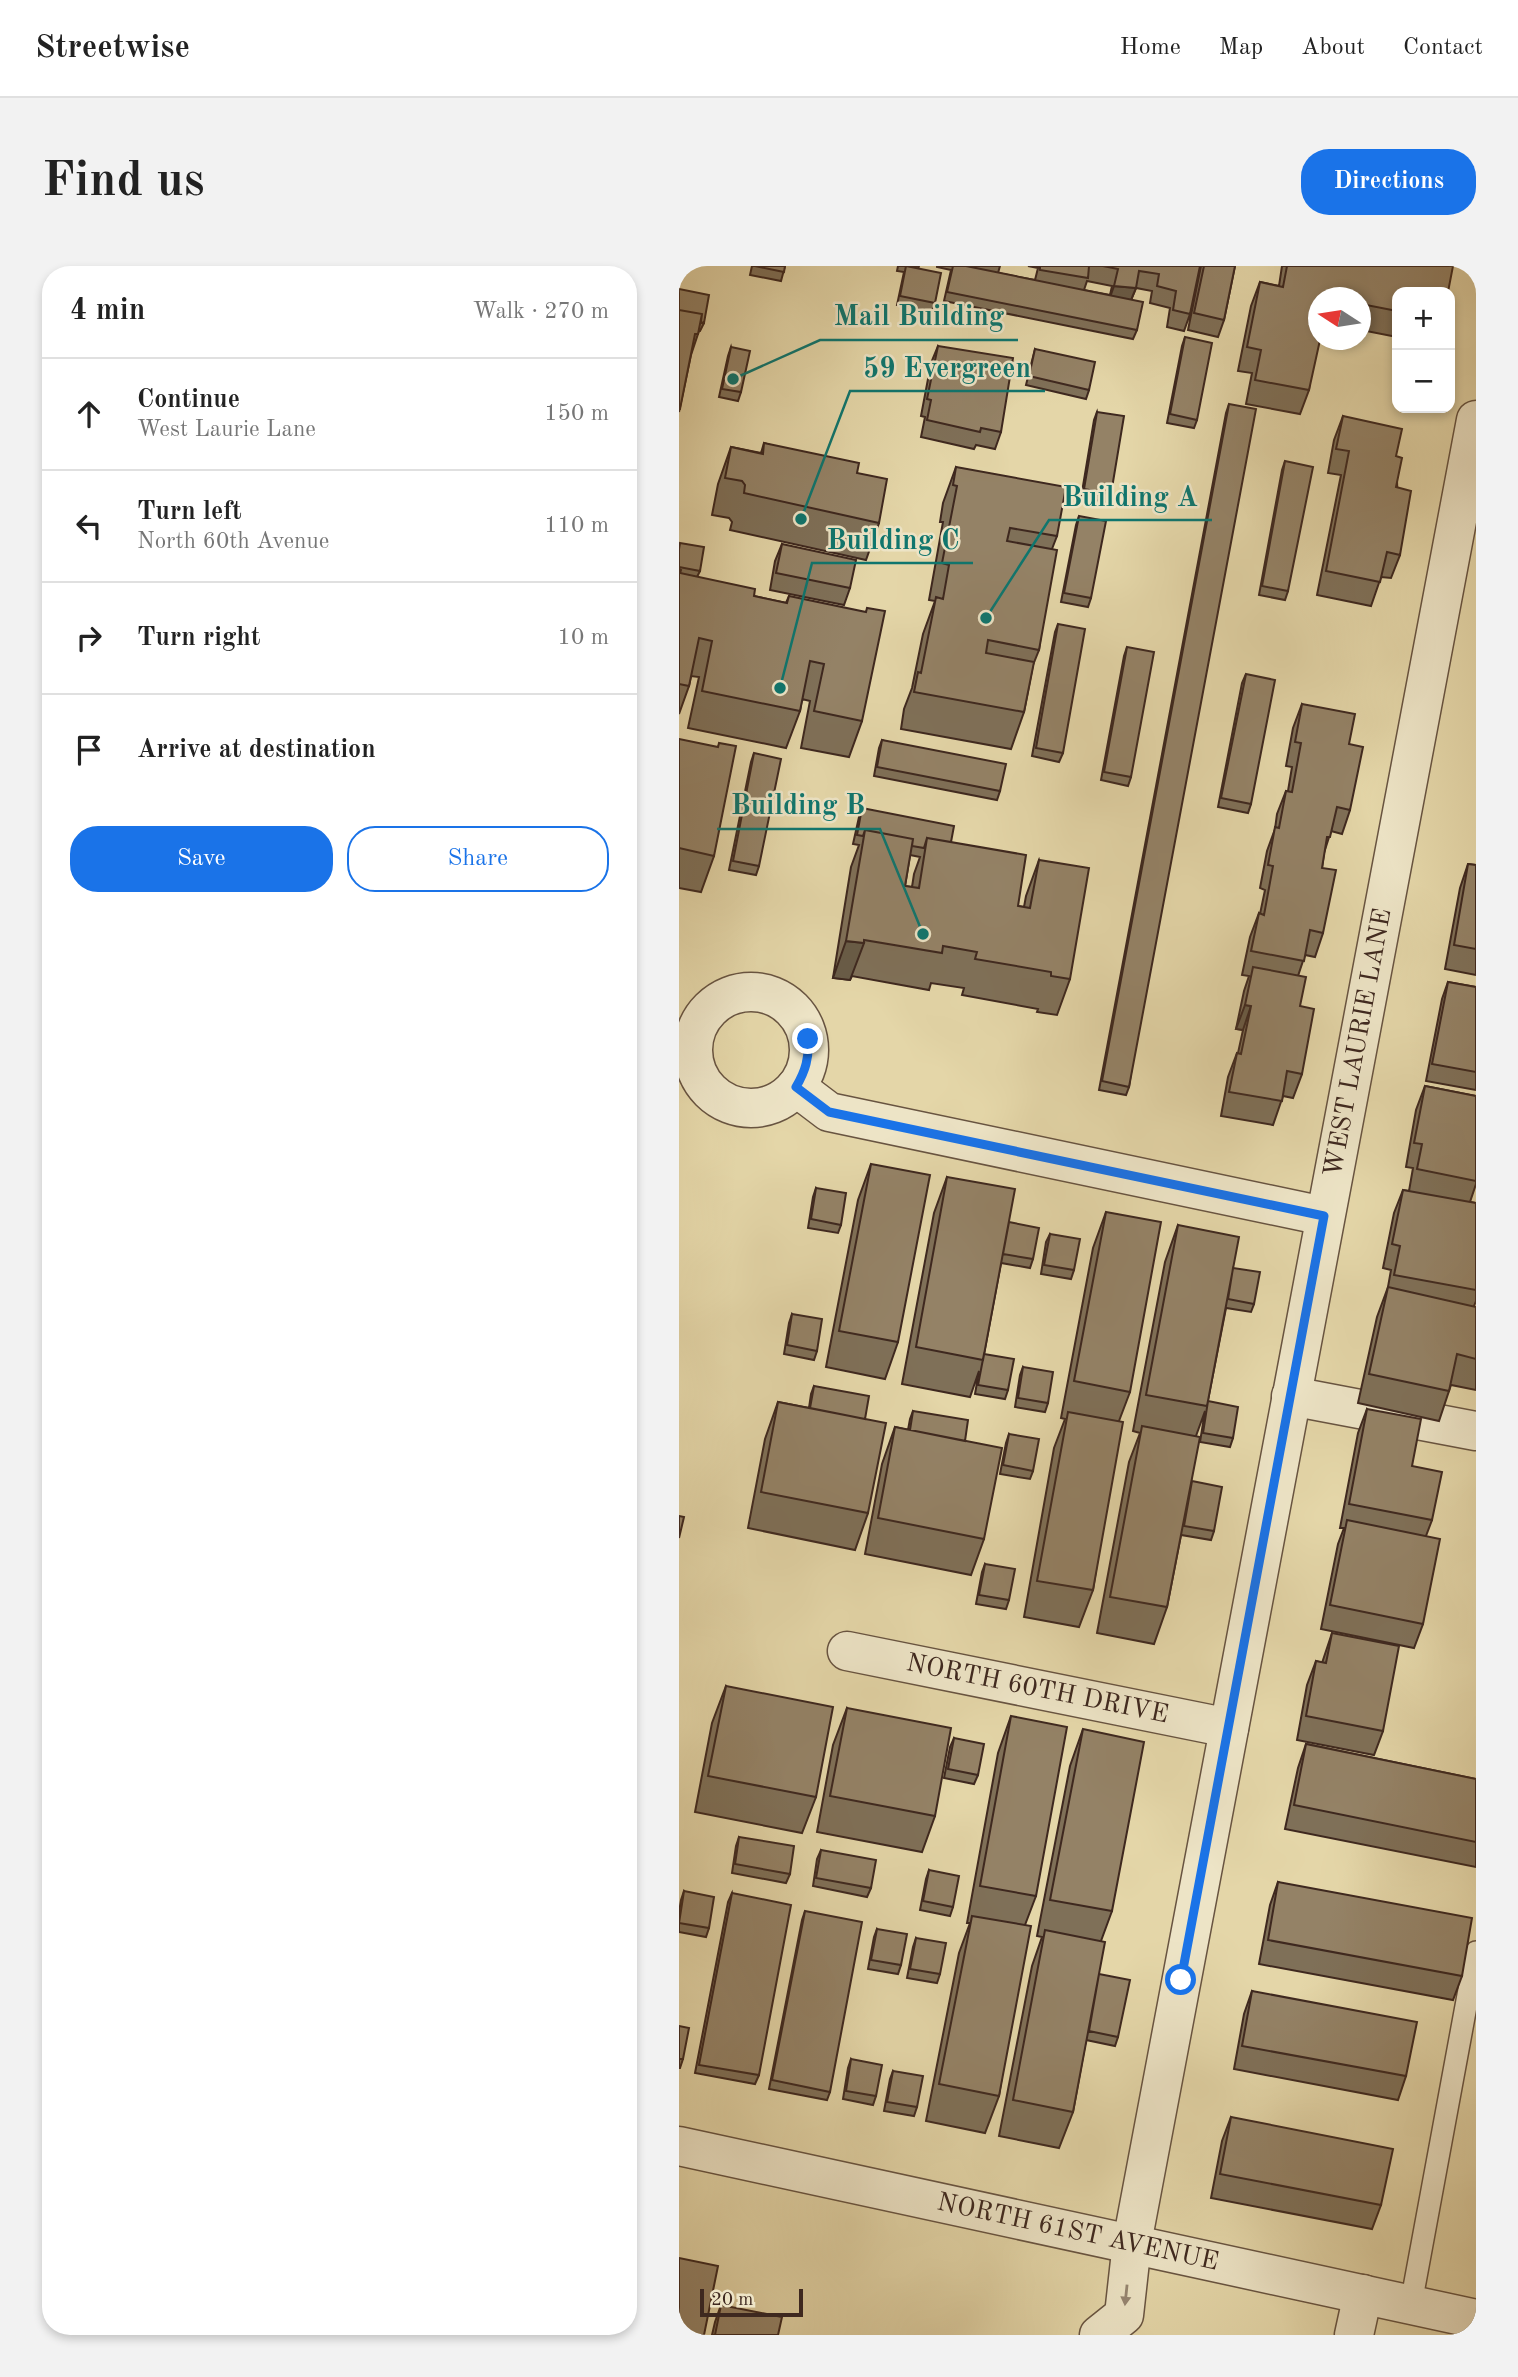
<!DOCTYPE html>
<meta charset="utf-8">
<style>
:root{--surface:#fff;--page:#f2f2f2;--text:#222;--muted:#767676;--line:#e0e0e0;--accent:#1a73e8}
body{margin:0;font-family:"Old Standard TT",serif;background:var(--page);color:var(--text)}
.controls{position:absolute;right:21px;top:21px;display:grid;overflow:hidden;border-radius:14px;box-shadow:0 4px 10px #0003}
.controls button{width:63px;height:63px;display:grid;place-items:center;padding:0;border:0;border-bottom:2px solid var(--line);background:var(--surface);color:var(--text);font:35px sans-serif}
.compass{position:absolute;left:629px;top:21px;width:63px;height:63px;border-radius:50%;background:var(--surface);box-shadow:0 4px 10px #0003;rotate:282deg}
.scale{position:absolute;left:21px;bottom:18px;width:103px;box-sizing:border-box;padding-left:7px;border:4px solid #3e281f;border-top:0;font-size:19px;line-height:24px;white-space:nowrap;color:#3e281f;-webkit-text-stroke:5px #ede4c6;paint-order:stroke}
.stop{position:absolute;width:21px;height:21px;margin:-16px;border:5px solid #1a73e8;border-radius:50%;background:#fff}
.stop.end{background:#1a73e8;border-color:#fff;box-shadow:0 2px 7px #0008}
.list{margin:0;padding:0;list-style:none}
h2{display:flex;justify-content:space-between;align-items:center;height:91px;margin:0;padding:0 28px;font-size:30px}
h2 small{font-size:23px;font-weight:400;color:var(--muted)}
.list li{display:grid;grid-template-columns:46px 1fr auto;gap:21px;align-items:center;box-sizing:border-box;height:112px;padding:0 28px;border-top:2px solid var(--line)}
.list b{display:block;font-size:26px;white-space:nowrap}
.list p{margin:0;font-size:23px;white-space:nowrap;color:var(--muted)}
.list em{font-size:23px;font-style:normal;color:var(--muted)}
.actions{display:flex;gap:14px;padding:21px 28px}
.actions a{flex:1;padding:16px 0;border:2px solid var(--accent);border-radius:28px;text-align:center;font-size:24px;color:var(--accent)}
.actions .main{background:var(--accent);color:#fff}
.icon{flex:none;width:38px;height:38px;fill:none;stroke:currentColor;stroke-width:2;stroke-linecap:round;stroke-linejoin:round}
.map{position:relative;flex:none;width:797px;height:2069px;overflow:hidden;border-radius:28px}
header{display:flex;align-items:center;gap:42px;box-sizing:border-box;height:98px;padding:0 35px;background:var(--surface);border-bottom:2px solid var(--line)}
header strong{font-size:33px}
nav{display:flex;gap:38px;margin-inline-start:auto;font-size:24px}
.intro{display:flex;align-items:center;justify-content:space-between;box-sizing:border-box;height:168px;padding:0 42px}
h1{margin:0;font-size:49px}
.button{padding:18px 32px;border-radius:28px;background:var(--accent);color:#fff;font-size:24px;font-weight:700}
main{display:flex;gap:42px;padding:0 42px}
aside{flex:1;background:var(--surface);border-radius:28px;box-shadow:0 4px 10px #0003}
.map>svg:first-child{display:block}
</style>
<header>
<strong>Streetwise</strong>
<nav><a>Home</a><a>Map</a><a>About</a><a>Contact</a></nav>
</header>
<div class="intro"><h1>Find us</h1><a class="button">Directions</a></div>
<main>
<aside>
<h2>4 min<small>Walk · 270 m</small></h2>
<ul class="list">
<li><svg class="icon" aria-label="ahead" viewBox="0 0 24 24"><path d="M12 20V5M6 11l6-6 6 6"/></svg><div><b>Continue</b><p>West Laurie Lane</p></div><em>150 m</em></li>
<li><svg class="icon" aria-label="left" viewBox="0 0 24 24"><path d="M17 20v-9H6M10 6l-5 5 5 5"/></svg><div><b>Turn left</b><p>North 60th Avenue</p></div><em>110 m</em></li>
<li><svg class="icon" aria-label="right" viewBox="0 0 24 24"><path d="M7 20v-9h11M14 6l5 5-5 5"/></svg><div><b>Turn right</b></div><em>10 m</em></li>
<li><svg class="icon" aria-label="arrive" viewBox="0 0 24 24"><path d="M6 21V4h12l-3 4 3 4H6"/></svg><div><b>Arrive at destination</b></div></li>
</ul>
<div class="actions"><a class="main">Save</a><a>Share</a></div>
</aside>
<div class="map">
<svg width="797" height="2069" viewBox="0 0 797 2069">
<rect width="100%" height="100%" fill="#e4d6a8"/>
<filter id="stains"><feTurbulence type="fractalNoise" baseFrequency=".00286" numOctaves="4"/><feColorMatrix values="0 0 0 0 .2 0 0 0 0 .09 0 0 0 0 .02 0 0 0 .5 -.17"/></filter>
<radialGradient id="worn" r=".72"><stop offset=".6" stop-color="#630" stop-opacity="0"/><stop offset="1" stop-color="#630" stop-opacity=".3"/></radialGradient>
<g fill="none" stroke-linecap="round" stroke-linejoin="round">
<defs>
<path id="service" d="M732 2038 797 1686"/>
<g id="minor">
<circle cx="72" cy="784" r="58"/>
<path d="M117 821 150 846 645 950"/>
<path d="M612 1130 797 1165"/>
<path id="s1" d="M168 1385 550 1462"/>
<path id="s2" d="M0 1880 797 2053"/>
<path id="s3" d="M420 2069 445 2049 453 1977 797 154"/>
<path d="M675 2069 684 2028"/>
</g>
</defs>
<use href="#service" stroke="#685441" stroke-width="24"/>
<use href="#minor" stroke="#685441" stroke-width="41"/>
<use href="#service" stroke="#ede4c6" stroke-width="21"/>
<use href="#minor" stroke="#ede4c6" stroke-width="38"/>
</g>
<path fill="#7f7058" stroke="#3e281f" stroke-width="2" fill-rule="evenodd" d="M73 0H106L102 15 71 9Z
M219 0H240L239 3 256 37 253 46 218 39 225 6 218 5Z
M258 0H321L319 7 356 14 359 2 349 0H521L511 48 505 65 488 61 491 42 471 37 473 25 457 22 452 34 458 64 454 73 265 35 272 4 258 1ZM408 15 433 20 431 29 405 24Z
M522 0H556L545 54 539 71 509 64Z
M603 0H774L718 26V71L682 64V32H640L630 124 621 148 567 138 573 107 559 105 572 40 581 16 600 20Z
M0 23 25 57 21 65H20L12 89 0 146Z
M506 71 518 154 515 162 488 157 503 80Z
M259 80 322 166 316 183 297 179 295 183 242 171 246 151 242 150 252 97Z
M52 81 62 126 59 135 40 131 49 90Z
M356 83 410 124 407 133 347 119Z
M550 138 450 821 447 829 420 824 547 147Z
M418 146 432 228 428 236 402 232 415 154Z
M664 150 717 190 721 289 712 312 702 311 692 340 638 329 662 209 649 207 655 174Z
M85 177 178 207 200 257 187 294 51 264 53 256 50 252 33 249 39 218 52 181 82 187Z
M606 195 609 325 606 334 580 329 603 204Z
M277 201 378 270 373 283 360 384 354 399 345 446 332 483 222 463 225 443 233 422 244 368 256 335 250 334 264 256H261L264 237Z
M400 250 412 332 409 341 382 336 397 259Z
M103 278 171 322 165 339 91 324 96 295Z
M0 280 21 305 18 311 75 330 107 337 110 330 183 455 170 491 122 482 131 435 123 433 121 445 107 482 9 462 20 411 12 410 10 420 0 448Z
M379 358 384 487 380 496 353 490 376 366Z
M448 381 452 511 449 520 422 514 445 390Z
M567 408 572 538 569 547 539 541 563 417Z
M623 438 670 478 671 544 663 568 652 565 645 587 643 602 644 667 636 691 626 689 619 710 623 808 614 832 604 830 594 859 542 850 549 811 558 787H559L564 764 557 763 565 725 570 710 563 709 571 671 580 647 581 648 586 624 581 622 588 585 596 563 598 548 607 525H609L613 501 607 500 614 462Z
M0 473 35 590 22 626 0 622Z
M203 474 321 525 318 534 195 510 200 482Z
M75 487 80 600 77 609 50 604 72 496Z
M183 542 272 576 339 640 345 641 347 630 360 594 391 713 378 749 358 746 359 743 283 729 285 722 252 717 250 724 173 710 171 714 154 712 172 601 180 579 174 578 180 551ZM231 589 241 591 235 608 233 621 226 620Z
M789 598 797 599V709L766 703 781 622Z
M769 716 797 721V824L747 815 763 733Z
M746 820 797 830V918L791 936 797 937V1035L795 1040 797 1041V1124L772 1119 760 1155 679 1137 698 1051 709 1021 712 1004 704 1002 715 947 724 924 730 925 734 902 727 901 737 844Z
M192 898 219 1076 206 1113 147 1101 179 934Z
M268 911 330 956 354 993 351 1002 322 997 305 1088 329 1124 326 1133 296 1128 300 1105 291 1131 223 1118 255 947Z
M137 922 162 959 159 967 129 962 134 931Z
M427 946 451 1126 440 1155 414 1324 400 1361 345 1351 375 1182 386 1153 382 1152 414 982Z
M499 959 554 1002 575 1038 572 1046 547 1042 528 1139 554 1172 551 1181 521 1176 526 1145 517 1170 512 1216 535 1265 532 1274 502 1269 488 1341 475 1378 418 1367 450 1196 461 1167 454 1165 486 996Z
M371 968 395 1004 392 1013 362 1008 367 976Z
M113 1048 138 1085 135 1094 105 1088 110 1057Z
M344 1101 369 1137 366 1146 336 1141 341 1109Z
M135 1120 186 1153 189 1247 176 1284 69 1262 86 1173 99 1136 130 1142 132 1128Z
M688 1143 733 1200 753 1254 747 1270 744 1358 735 1382 642 1363 659 1278 665 1262H661L679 1167Z
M234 1145 286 1175 305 1273 292 1309 186 1288 203 1198 216 1161 229 1164 231 1153Z
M330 1168 354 1205 351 1213 321 1208 327 1177Z
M306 1298 330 1334 327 1343 297 1338 303 1306Z
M653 1367 704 1465 695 1489 618 1474 628 1419 637 1395 643 1397Z
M47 1420 137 1531 123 1567 16 1546 33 1457Z
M168 1442 256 1550 243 1586 138 1566 154 1479Z
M332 1450 357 1630 346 1659 320 1830 306 1867 247 1855 280 1687 291 1657H288L319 1487Z
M404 1463 433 1645 422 1675 419 1710 439 1771 436 1780 407 1774 394 1846 380 1882 320 1870 353 1700 363 1671 358 1670 391 1500Z
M275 1472 299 1509 295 1518 265 1512 271 1481Z
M627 1478 797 1513V1601L606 1563 619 1502Z
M60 1571 111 1608 107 1617 53 1607 57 1580Z
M142 1584 192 1622 188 1631 134 1620 138 1593Z
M250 1604 274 1641 271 1650 241 1644 247 1613Z
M599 1616 783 1710 774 1734 580 1698 591 1639Z
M5 1625 30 1662 27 1671 0 1666V1646L2 1634Z
M53 1627 80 1809 76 1818 16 1807 49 1636Z
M126 1645 151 1826 148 1834 90 1823 123 1654Z
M198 1663 222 1699 219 1708 189 1703 195 1671Z
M237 1672 261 1708 258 1717 228 1712 234 1681Z
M573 1725 727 1810 719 1834 555 1803 565 1748Z
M0 1760 4 1793 1 1802H0Z
M172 1793 197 1830 194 1839 164 1833 169 1802Z
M214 1805 238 1841 235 1850 205 1845 211 1813Z
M552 1851 702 1939 693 1963 532 1932 543 1875Z
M42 2039 99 2069H33L36 2056Z"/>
<path fill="#685b47" stroke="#3e281f" stroke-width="2" d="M435 20 457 22 450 39 429 37Z
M167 675 185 677 171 714 154 712Z
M566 739 572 740 564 764 557 763Z"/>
<path fill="#948266" stroke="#3e281f" stroke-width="2" d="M76 0H106L105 6Z
M227 0 262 7 256 37 221 30Z
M274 0H287L464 36 458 64 268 26Z
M361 0H410L409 12 361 4Z
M424 0H521L511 48 494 44 497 25 478 20 480 8 460 5 457 22 435 20 439 3Z
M525 0H556L545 54 515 47Z
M608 0H774L769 26H718V45L682 38V32H640V74H641L630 124 576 114 582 84 568 81 581 16 604 21Z
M0 23 30 29 25 57 22 56 23 48 0 44Z
M0 44 23 48 19 68H16L1 143H0Z
M506 71 533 77 518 154 491 148Z
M259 80 334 92 322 166 302 162 301 166 248 154 252 134 248 133Z
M52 81 71 85 62 126 43 123Z
M356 83 416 96 410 124 350 110Z
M550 138 577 143 450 821 423 815Z
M418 146 445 150 432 228 405 223Z
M664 150 723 163 717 190 723 192 717 221 732 225 721 289 708 286 701 316 647 305 670 185 657 183Z
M85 177 180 197 178 207 208 213 200 257 65 227 66 219 63 215 46 212 52 181 84 188Z
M606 195 634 201 609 325 583 320Z
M277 201 387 221 378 270 331 262 328 275 378 284 360 384 309 374 307 387 355 396 345 446 235 426 239 406 242 407 257 331 264 333 270 299 263 297 278 220 274 219Z
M400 250 427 255 412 332 385 327Z
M1 277 25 281 21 305 0 301V283Z
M103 278 177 294 171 322 97 307Z
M0 303 2 304 1 307 76 323 75 330 108 337 110 330 187 346 188 342 206 345 183 455 135 445 145 398 131 395 121 445 23 425 33 375 20 372 10 420 0 418Z
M379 358 406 363 384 487 357 482Z
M448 381 475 386 452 511 425 506Z
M567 408 596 414 572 538 542 532Z
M623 438 676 448 670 478 684 481 671 544 658 541 651 571H648L643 602 657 604 644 667 631 664 625 695 572 685 580 647 585 649 594 600 589 599 596 561 600 562 607 525 613 526 622 477 616 476Z
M0 473 39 481 40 477 57 480 35 590 0 582Z
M203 474 327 498 321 525 198 501Z
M75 487 102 493 80 600 54 595Z
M183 542 275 560 272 576 248 572 245 582 233 580 234 573 186 564 184 570 178 569Z
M186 564 234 573 226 620 240 622 248 572 347 589 339 640 351 642 360 594 410 602 391 713 372 710V706L296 693 298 686 264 680 263 687 185 674V677L167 675Z
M789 598 797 599V683L775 679Z
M574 701 627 711 621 740 635 743 623 808 608 805 603 835 550 826 558 787 562 788 572 740 566 739Z
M769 716 797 721V806L753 798Z
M746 820 797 830V915L738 903 743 878 735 877Z
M192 898 251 909 219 1076 160 1065Z
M268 911 336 923 304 1094 237 1081Z
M137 922 167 927 162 959 132 953Z
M724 924 797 937V1024L715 1009 721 980 713 978Z
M427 946 482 956 451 1126 395 1115Z
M330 956 360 962 354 993 324 988Z
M499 959 560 971 528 1140 467 1129Z
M371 968 401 973 395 1004 365 999Z
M554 1002 581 1006 575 1038 549 1033Z
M709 1021 797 1041V1093L778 1088 770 1125 690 1108Z
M113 1048 143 1053 138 1085 108 1079Z
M305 1088 335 1093 329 1124 299 1119Z
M344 1101 374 1106 369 1137 339 1132Z
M135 1120 190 1130 186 1153 131 1142Z
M529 1135 559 1141 554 1172 524 1167Z
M99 1136 207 1157 189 1247 82 1226Z
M688 1143 742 1153 733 1200 763 1206 753 1254 670 1238Z
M234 1145 289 1154 286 1175 231 1164Z
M389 1146 444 1156 414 1324 358 1315Z
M463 1160 521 1171 488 1341 431 1331Z
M216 1161 323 1182 305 1273 199 1252Z
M330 1168 360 1173 354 1205 324 1199Z
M513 1215 543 1221 535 1265 505 1260Z
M0 1250 5 1251 0 1272Z
M668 1254 761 1273 744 1358 651 1339Z
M306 1298 336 1303 330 1334 300 1329Z
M653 1367 720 1380 704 1465 627 1450 637 1395 647 1397Z
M47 1420 154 1441 137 1531 29 1510Z
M168 1442 272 1462 256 1550 151 1530Z
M332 1450 388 1461 357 1630 301 1620Z
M404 1463 465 1476 433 1645 371 1634Z
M275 1472 305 1478 299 1509 269 1503Z
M627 1478 797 1513V1576L615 1539Z
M60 1571 115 1580 111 1608 56 1598Z
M142 1584 197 1594 192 1622 137 1612Z
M250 1604 280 1610 274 1641 244 1635Z
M599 1616 793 1652 783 1710 589 1674Z
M5 1625 35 1631 30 1662 0 1657Z
M53 1627 112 1639 80 1809 20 1799Z
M126 1645 183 1656 151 1826 93 1814Z
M293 1650 352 1660 320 1830 260 1818Z
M198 1663 228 1668 222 1699 192 1694Z
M366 1664 426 1676 394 1846 334 1834Z
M237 1672 267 1677 261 1708 231 1703Z
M420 1708 451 1714 439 1771 410 1765Z
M573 1725 738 1756 727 1810 563 1780Z
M0 1760 10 1762 4 1793H0Z
M172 1793 203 1799 197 1830 167 1825Z
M214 1805 244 1810 238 1841 208 1836Z
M552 1851 714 1883 702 1939 541 1908Z
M0 1992 39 2000 25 2069H0Z
M42 2039 103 2051 99 2069H36Z"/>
<defs><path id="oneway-solid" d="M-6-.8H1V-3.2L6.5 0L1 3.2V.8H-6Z" transform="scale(1.75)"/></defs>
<use fill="#968672" href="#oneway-solid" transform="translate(447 2029) rotate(96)"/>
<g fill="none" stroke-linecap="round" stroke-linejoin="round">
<path stroke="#1a73e8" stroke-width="9" d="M129 773C130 792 127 804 117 821L150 846 645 950 502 1714"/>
</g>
<g text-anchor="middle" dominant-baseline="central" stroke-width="5" stroke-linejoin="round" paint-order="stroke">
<g font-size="26" fill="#3e281f" stroke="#ede4c6">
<text stroke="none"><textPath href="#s3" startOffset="1326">WEST LAURIE LANE</textPath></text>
<text stroke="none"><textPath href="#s1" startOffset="194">NORTH 60TH DRIVE</textPath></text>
<text stroke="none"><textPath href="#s2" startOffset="408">NORTH 61ST AVENUE</textPath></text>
</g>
</g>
<path fill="none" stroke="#0f766e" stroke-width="2.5" d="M54 113L141 74H339M122 253L171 125H366M307 352L370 254H533M101 422L133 297H294M244 668L201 563H38"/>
<g fill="#0f766e" stroke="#ede4c6" stroke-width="2.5">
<circle cx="54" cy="113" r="7"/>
<circle cx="122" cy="253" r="7"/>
<circle cx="307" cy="352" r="7"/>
<circle cx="101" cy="422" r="7"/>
<circle cx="244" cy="668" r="7"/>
</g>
<g font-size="28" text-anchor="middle" font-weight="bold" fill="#0f766e" stroke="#ede4c6" stroke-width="5" stroke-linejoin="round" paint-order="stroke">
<text x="240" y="59">Mail Building</text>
<text x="268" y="111">59 Evergreen</text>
<text x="451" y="240">Building A</text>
<text x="214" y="283">Building C</text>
<text x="119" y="548">Building B</text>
</g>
<rect width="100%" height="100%" filter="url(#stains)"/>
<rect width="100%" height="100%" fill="url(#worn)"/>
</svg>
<div class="controls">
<button>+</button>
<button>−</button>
</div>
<svg class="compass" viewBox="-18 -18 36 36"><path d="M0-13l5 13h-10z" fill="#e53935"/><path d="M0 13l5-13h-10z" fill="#767676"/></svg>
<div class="scale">20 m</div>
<div class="stop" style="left:502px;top:1714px"></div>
<div class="stop end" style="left:129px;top:773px"></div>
</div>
</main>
